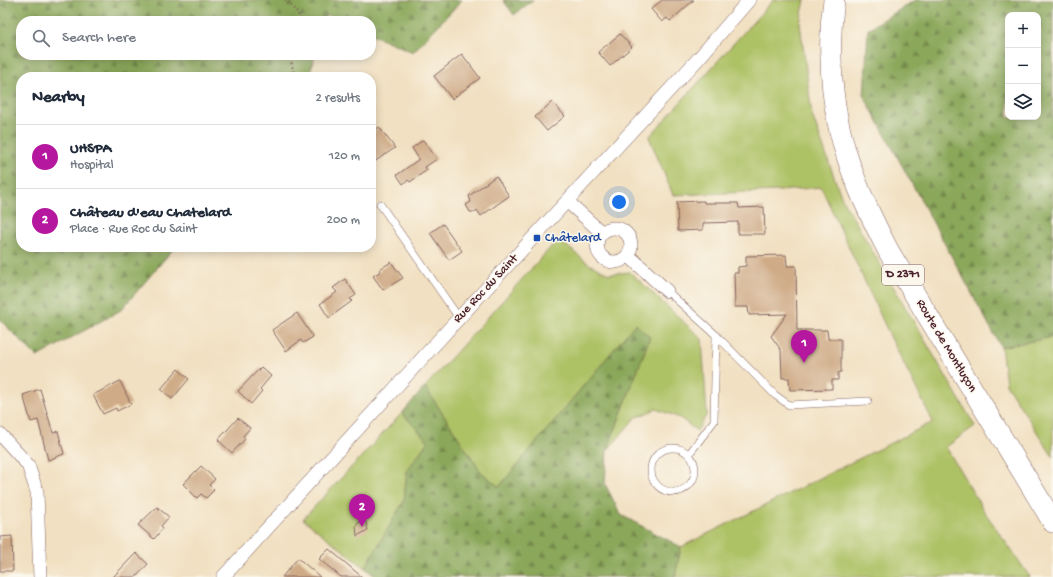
<!DOCTYPE html>
<meta charset="utf-8">
<style>
:root{--surface:#fff;--page:#f6f6f7;--text:#1f2937;--muted:#747a83;--line:#e0e1e3;--accent:#b5179e}
body{margin:0;font-family:"Gochi Hand",sans-serif;background:var(--page);color:var(--text)}
.controls{position:absolute;right:12px;top:12px;display:grid;overflow:hidden;border-radius:8px;box-shadow:0 2px 10px #0003}
.controls button{width:36px;height:36px;display:grid;place-items:center;padding:0;border:0;border-bottom:1px solid var(--line);background:var(--surface);color:var(--text);font:20px sans-serif}
.you{position:absolute;left:619px;top:202px;width:14px;height:14px;margin:-10px;border:3px solid #fff;border-radius:50%;background:#1a73e8;box-shadow:0 0 0 6px #1a73e833}
.badge{display:grid;place-items:center;width:26px;height:26px;border-radius:50%;background:var(--accent);color:#fff;font-size:13px;font-weight:700}
.pin{position:absolute;translate:-50% -33px;filter:drop-shadow(0 1px 2px #0008)}
.pin::after{content:'';position:absolute;top:21px;width:14px;height:12px;background:inherit;clip-path:polygon(0 0,100% 0,50% 100%)}
.list{margin:0;padding:0;list-style:none}
h2{display:flex;justify-content:space-between;align-items:center;height:52px;margin:0;padding:0 16px;font-size:17px}
h2 small{font-size:13px;font-weight:400;color:var(--muted)}
.list li{display:grid;grid-template-columns:26px 1fr auto;gap:12px;align-items:center;box-sizing:border-box;height:64px;padding:0 16px;border-top:1px solid var(--line)}
.list b{display:block;font-size:15px;white-space:nowrap}
.list p{margin:0;font-size:13px;white-space:nowrap;color:var(--muted)}
.list em{font-size:13px;font-style:normal;color:var(--muted)}
.icon{flex:none;width:22px;height:22px;fill:none;stroke:currentColor;stroke-width:2;stroke-linecap:round;stroke-linejoin:round}
.map{position:relative;flex:none;width:1053px;height:577px;overflow:hidden}
.search{position:absolute;background:var(--surface);box-shadow:0 2px 10px #0003;left:16px;top:16px;width:360px;height:44px;display:flex;align-items:center;gap:10px;box-sizing:border-box;padding:0 14px;border-radius:16px;color:var(--muted);font-size:15px}
.panel{position:absolute;background:var(--surface);box-shadow:0 2px 10px #0003;left:16px;top:72px;width:360px;height:180px;border-radius:16px}
.map>svg:first-child{display:block}
</style>
<div class="map">
<svg width="1053" height="577" viewBox="0 0 1053 577">
<defs>
<pattern id="forest-firs" width="22" height="20" patternUnits="userSpaceOnUse"><rect width="22" height="20" fill="#8aa75a"/><path d="M5 1l3.5 6h-7zM16 11l3.5 6h-7z" fill="#73874b"/></pattern>
</defs>
<rect width="100%" height="100%" fill="#fbf7ec"/>
<filter id="ink" filterUnits="userSpaceOnUse"><feTurbulence type="fractalNoise" baseFrequency=".025" numOctaves="2"/><feDisplacementMap in="SourceGraphic" scale="8" xChannelSelector="R" yChannelSelector="G"/><feConvolveMatrix kernelMatrix="1 2 1 2 8 2 1 2 1" color-interpolation-filters="sRGB"/></filter>
<filter id="wash" filterUnits="userSpaceOnUse"><feTurbulence type="fractalNoise" baseFrequency=".012" numOctaves="4" result="noise"/><feDisplacementMap in="SourceGraphic" scale="16" xChannelSelector="R" yChannelSelector="G"/><feGaussianBlur stdDeviation="0.9" result="paint"/><feColorMatrix in="noise" values="0 0 0 0 0 0 0 0 0 0 0 0 0 0 0 0 0 1.4 0 .05"/><feComposite in="paint" operator="in"/></filter>
<g filter="url(#wash)">
<rect width="100%" height="100%" fill="#f1e0c1"/>
<path fill="#adc165" stroke="#7c7048" d="M773 0H805L800 23 812 115 842 199 975 426 946 447 984 511 1030 577H675L681 547 933 422 890 336 821 187 780 191 673 195 649 137Z
M558 239 589 264 609 274 630 272 702 339 707 414 697 431 680 418 656 409 635 418 607 451 650 337 635 325 499 487 481 472 425 387Z
M1053 337V457L1006 384 1001 347Z
M402 413 428 441 407 471 404 501 365 568 303 519Z"/>
<path fill="url(#forest-firs)" stroke="#6a6342" fill-rule="evenodd" d="M0 0H462L413 52 371 34V21H340L326 15 324 21H21V55H315L309 77H21V247H175L121 310 37 357 0 320Z
M503 0H533L514 15Z
M915 0H1053V337L1001 347 864 96 868 29ZM1008 15H1038V117H1008Z
M635 324 650 337 607 451 605 484 621 515 681 547 675 577H376L365 568 404 501 407 471 428 441 402 413 425 387 481 472 499 487Z"/>
<g id="blocks">
<path fill="#cfab87" d="M662 0H694L670 21 667 18 662 22 651 9Z
M620 34 632 47 610 66 598 52Z
M462 54 480 78 452 99 434 76Z
M552 102 565 116 547 131 535 117Z
M379 127 395 148 371 164V133Z
M423 140 437 159 425 167 427 170 410 182 408 180 403 184 397 175 419 159 412 148Z
M496 176 509 196 481 216 477 210 475 212H470L466 205 471 202 469 196Z
M704 201V203H738L739 208 764 207 765 234H738V222L703 223V230L678 231 677 202Z
M443 224 462 251 449 260 430 233Z
M786 255 787 266H796L797 330H827L828 339H841V372L838 373V380H832V389L790 390 789 378H782L781 350 771 336 787 314 749 315 748 307H735L734 273H738V267L746 266V256Z
M391 262 403 278 383 290 373 276 381 271 380 269Z
M345 279 356 295 350 299 352 301 329 318 320 304 337 292 333 288Z
M297 313 313 337 303 343 301 340 286 351 272 330Z
M261 367 271 376 260 389 262 391 251 404 238 391Z
M178 369 189 379 172 399 161 389Z
M120 381 131 404 117 411 116 408 103 414 93 395Z
M40 389 53 433 58 431 64 454 48 460 38 420 31 422 23 395Z
M238 418 250 428 243 436 245 439 232 453 218 440Z
M201 466 215 479 209 485 214 490 206 498 201 494 197 498 183 484Z
M157 507 169 517 161 526 163 528 154 539 138 525Z
M359 522H366L368 530 357 536 356 526Z
M12 536 13 571H0V537Z
M329 549 362 577H341L319 559Z
M136 553 148 564 136 577H113Z
M298 558 320 577H282Z"/>
</g>
</g>
<g filter="url(#ink)">
<use href="#blocks" fill-opacity="0" stroke="#846360" stroke-width="1"/>
<g fill="none" stroke-linecap="round" stroke-linejoin="round">
<defs>
<path id="service" d="M380 204 459 318
M667 291 716 335 714 421 689 454
M716 335 775 395 789 405 868 401
M651 470a22 22 0 1 1 44 0a22 22 0 1 1-44 0Z"/>
<path id="minor" d="M567 201 602 233
M597 245a17 17 0 1 1 34 0a17 17 0 1 1-34 0Z
M628 255 667 291
M0 434 28 465 37 492 40 577
M223 577 448 330 699 58 749 0"/>
<path id="primary" d="M834 0C831 19 830 39 831 58 832 132 855 187 889 252L1053 522"/>
</defs>
<use href="#service" stroke="#846360" stroke-width="8"/>
<use href="#minor" stroke="#846360" stroke-width="14"/>
<use href="#primary" stroke="#846360" stroke-width="22"/>
<path stroke="#846360" stroke-width="2.5" stroke-dasharray="1 3" stroke-linecap="butt" d="M285 0 298 13 300 21
M292 55 291 59 294 77"/>
<use href="#service" stroke="#fff" stroke-width="7"/>
<use href="#minor" stroke="#fff" stroke-width="13"/>
<use href="#primary" stroke="#fff" stroke-width="21"/>
</g>
</g>
<rect fill="#1a4fb4" stroke="#fbf7ec" stroke-width="1.5" x="533" y="234" width="8" height="8" rx="2"/>
<g text-anchor="middle" dominant-baseline="central" stroke-width="3" stroke-linejoin="round" paint-order="stroke">
<rect fill="#fbf7ec" stroke="#7f6065" stroke-width="1" x="882" y="265" width="42" height="20" rx="3"/>
<g font-size="12" font-weight="bold" fill="#4a1f2b">
<text x="903" y="275">D 2371</text>
</g>
<g font-size="13" fill="#164399" stroke="#fbf7ec" text-anchor="start">
<text x="545" y="238">Châtelard</text>
</g>
<g font-size="13" fill="#4a1f2b" stroke="#fbf7ec">
<text transform="translate(486 289) rotate(-47)">Rue Roc du Saint</text>
<text transform="translate(946 346) rotate(59)">Route de Montluçon</text>
</g>
</g>
</svg>
<div class="controls">
<button>+</button>
<button>−</button>
<button><svg class="icon" aria-label="layers" viewBox="0 0 24 24"><path d="M12 4l9 5-9 5-9-5zM3 14l9 5 9-5"/></svg></button>
</div>
<div class="you"></div>
<div class="pin badge" style="left:804px;top:363px">1</div>
<div class="pin badge" style="left:362px;top:527px">2</div>
<div class="search"><svg class="icon" aria-label="search" viewBox="0 0 24 24"><circle cx="10" cy="10" r="6"/><path d="M15 15l6 6"/></svg>Search here</div>
<section class="panel">
<h2>Nearby<small>2 results</small></h2>
<ul class="list">
<li><span class="badge">1</span><div><b>UHSPA</b><p>Hospital</p></div><em>120 m</em></li>
<li><span class="badge">2</span><div><b>Château d'eau Chatelard</b><p>Place · Rue Roc du Saint</p></div><em>200 m</em></li>
</ul>
</section>
</div>
